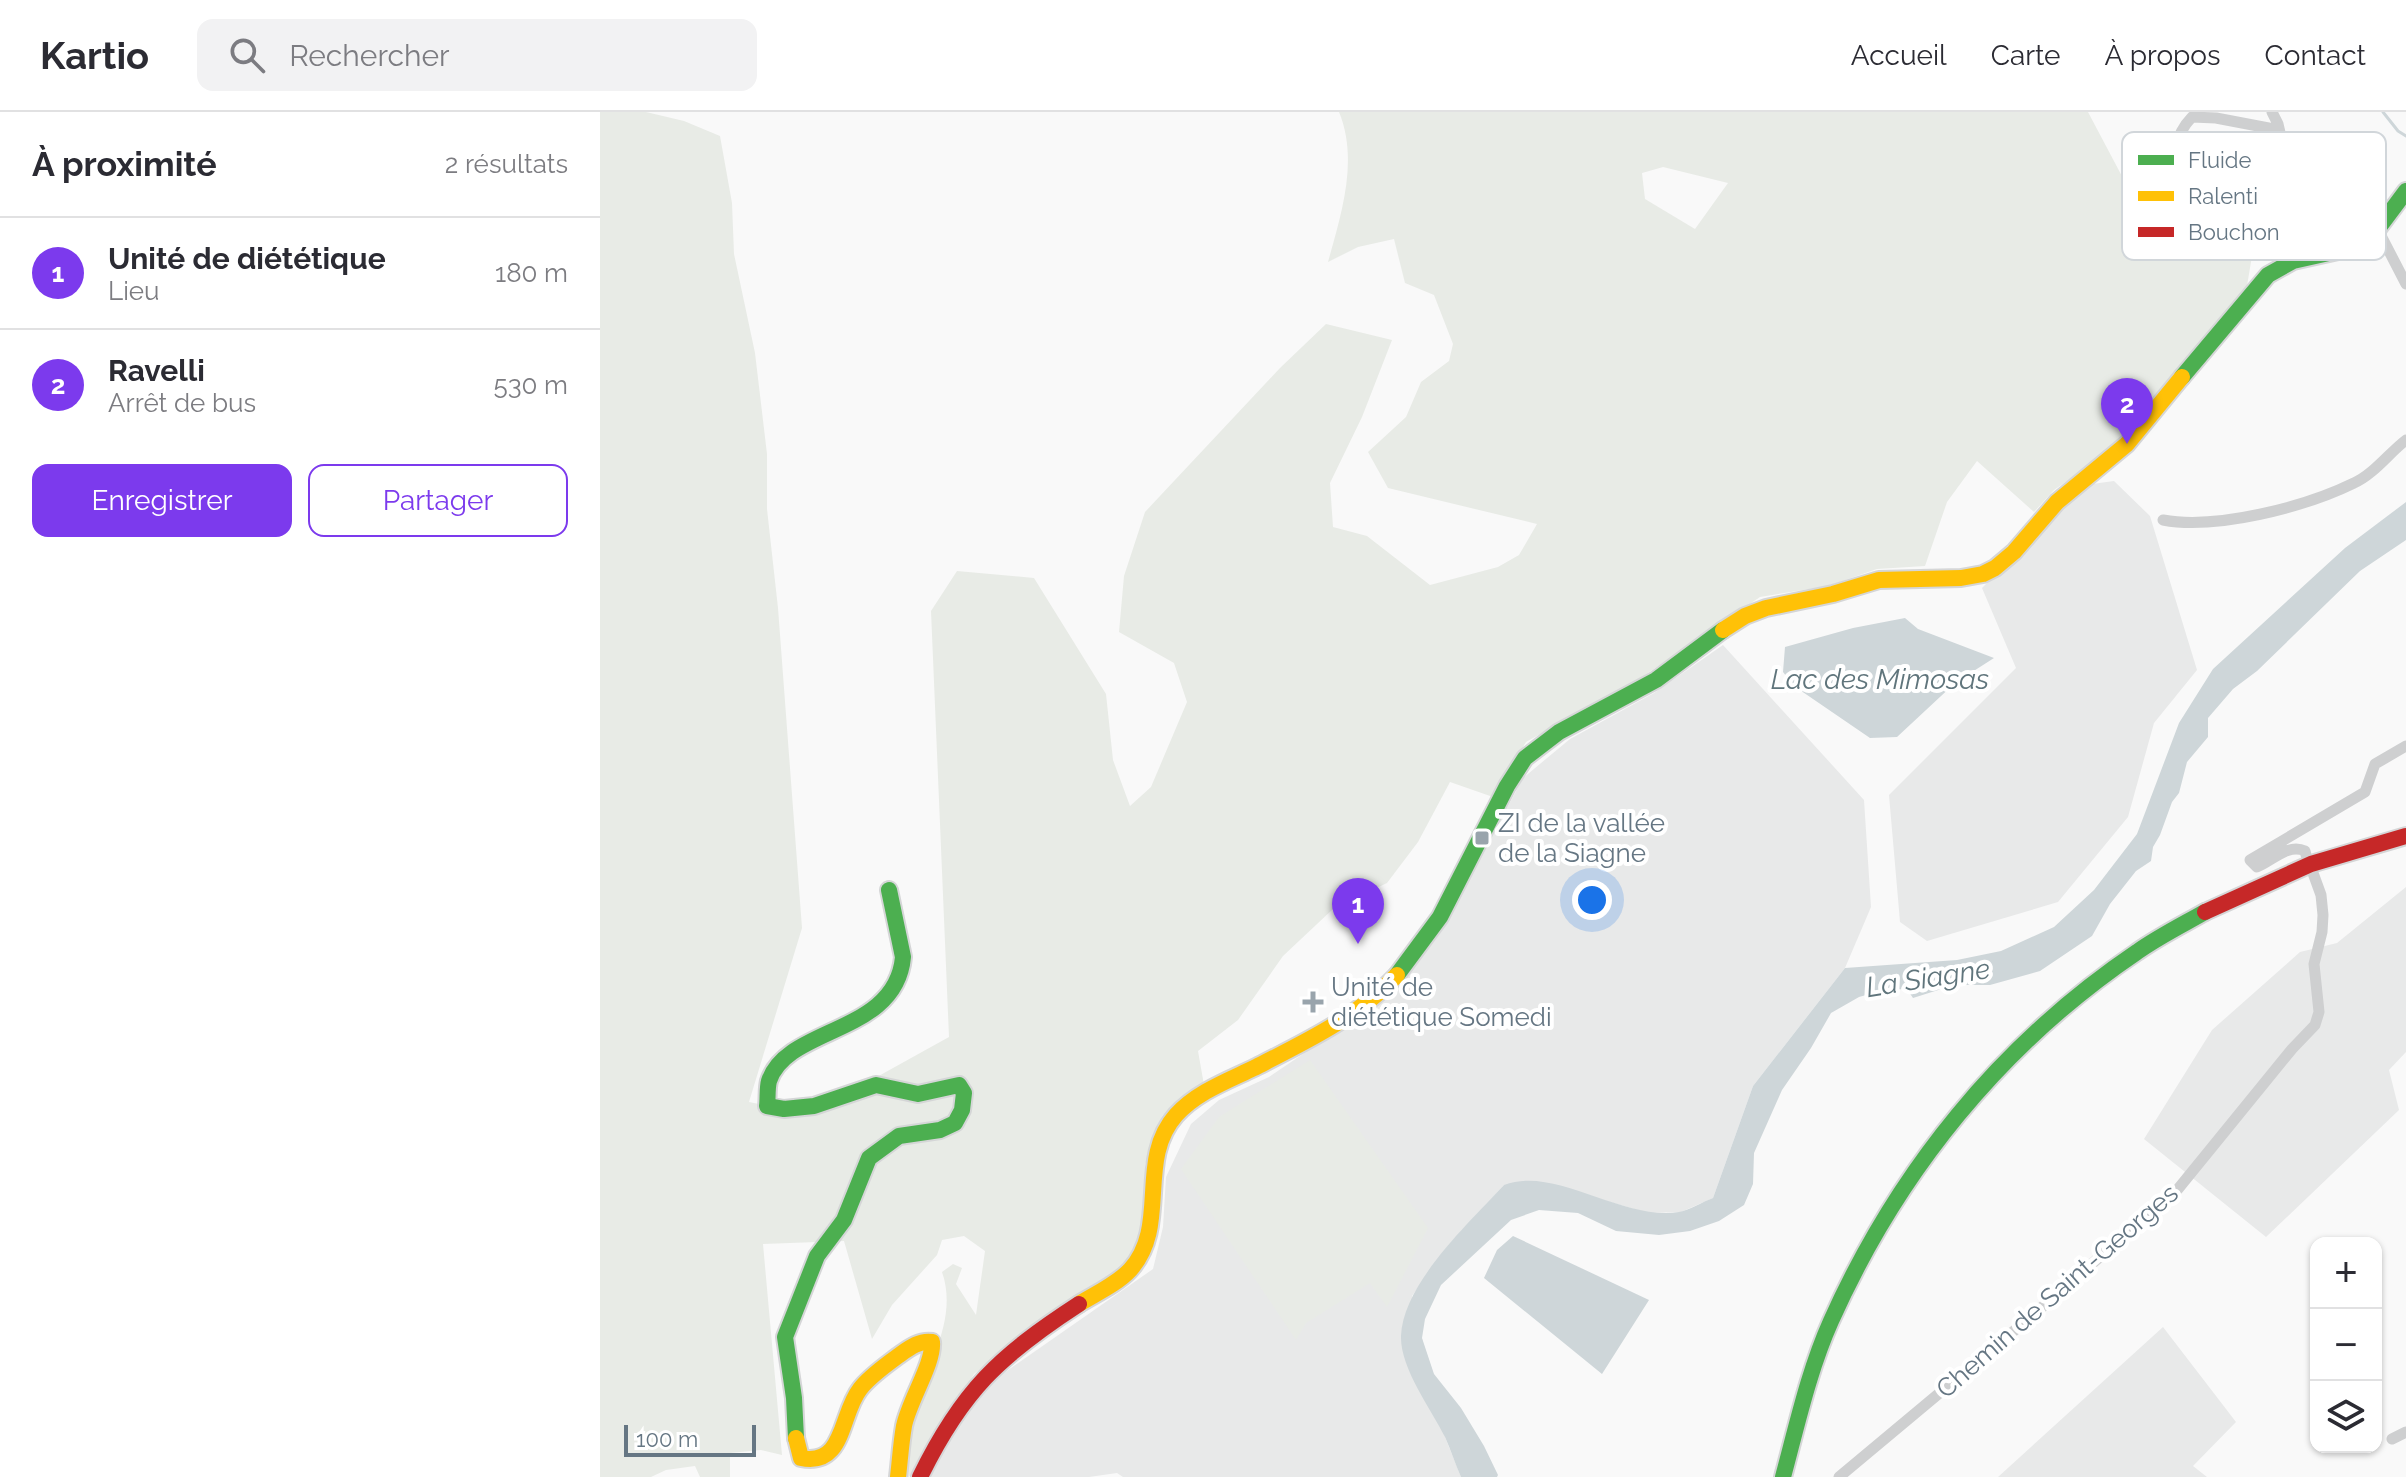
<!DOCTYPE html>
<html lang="fr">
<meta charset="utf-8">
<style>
:root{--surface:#fff;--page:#f2f2f3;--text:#2b2b33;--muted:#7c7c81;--line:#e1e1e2;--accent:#7c3aed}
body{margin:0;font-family:Raleway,sans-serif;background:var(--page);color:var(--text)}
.controls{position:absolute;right:24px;bottom:24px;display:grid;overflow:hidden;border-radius:16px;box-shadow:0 2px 6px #0004}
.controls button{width:72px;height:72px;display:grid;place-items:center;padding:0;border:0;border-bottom:2px solid var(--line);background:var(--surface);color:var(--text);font:40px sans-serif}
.scale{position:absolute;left:24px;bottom:20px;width:132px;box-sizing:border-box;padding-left:8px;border:4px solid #657683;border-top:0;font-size:22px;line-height:28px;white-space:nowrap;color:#657683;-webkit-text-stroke:6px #fff;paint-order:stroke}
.you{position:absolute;left:992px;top:788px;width:28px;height:28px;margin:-20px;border:6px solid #fff;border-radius:50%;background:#1a73e8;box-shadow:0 0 0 12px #1a73e833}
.badge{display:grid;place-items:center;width:52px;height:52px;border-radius:50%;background:var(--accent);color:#fff;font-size:26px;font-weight:700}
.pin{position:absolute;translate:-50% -66px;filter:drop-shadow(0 2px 4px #0008)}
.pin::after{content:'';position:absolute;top:42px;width:28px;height:24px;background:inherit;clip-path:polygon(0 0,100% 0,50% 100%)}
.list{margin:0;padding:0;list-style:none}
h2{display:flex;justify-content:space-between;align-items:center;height:104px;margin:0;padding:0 32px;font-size:34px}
h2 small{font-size:26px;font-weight:400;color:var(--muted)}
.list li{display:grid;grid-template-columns:52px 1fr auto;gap:24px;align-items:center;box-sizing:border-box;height:112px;padding:0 32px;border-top:2px solid var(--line)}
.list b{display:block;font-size:30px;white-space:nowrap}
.list p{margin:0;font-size:26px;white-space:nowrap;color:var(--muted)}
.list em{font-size:26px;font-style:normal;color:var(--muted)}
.actions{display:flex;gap:16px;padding:24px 32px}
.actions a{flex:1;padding:18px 0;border:2px solid var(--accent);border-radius:16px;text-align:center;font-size:28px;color:var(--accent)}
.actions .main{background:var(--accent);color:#fff}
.icon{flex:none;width:44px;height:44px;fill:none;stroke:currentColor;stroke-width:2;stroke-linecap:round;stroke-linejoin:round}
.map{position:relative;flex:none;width:1806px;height:1365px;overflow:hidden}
header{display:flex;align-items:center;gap:48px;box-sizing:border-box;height:112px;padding:0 40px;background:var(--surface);border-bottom:2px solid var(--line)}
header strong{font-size:38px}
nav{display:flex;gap:44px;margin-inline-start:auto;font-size:28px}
.search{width:560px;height:72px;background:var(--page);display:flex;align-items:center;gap:20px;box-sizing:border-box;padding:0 28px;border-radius:16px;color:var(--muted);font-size:30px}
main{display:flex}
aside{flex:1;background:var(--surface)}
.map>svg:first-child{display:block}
</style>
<header>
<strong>Kartio</strong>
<div class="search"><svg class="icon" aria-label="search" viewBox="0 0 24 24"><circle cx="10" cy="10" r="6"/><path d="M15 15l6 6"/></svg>Rechercher</div>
<nav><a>Accueil</a><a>Carte</a><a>À propos</a><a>Contact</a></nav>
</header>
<main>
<aside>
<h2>À proximité<small>2 résultats</small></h2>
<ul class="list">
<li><span class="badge">1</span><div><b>Unité de diététique</b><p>Lieu</p></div><em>180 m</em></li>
<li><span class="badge">2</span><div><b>Ravelli</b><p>Arrêt de bus</p></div><em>530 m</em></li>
</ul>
<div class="actions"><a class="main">Enregistrer</a><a>Partager</a></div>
</aside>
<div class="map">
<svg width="1806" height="1365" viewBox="0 0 1806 1365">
<rect width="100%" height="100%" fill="#f9f9f9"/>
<path fill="#e8e9e9" d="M1514 369 1550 404 1597 558 1554 611 1528 705 1458 790 1327 829 1300 810 1289 683 1416 556 1382 476 1485 373Z
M1123 533 1264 688 1271 795 1245 856 1153 974 1113 1086 1081 1100 1048 1101 972 1079 904 1073 845 1137 812 1184 845 1325 861 1365H523L517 1361 489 1365H329L353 1315 398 1265 553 1157 563 1115 566 1065 591 1012 619 988 669 965 759 904 806 865 841 820 923 666 970 627 1054 581Z
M1806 775V940L1789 958 1799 998 1666 1125 1544 1027 1612 918 1700 840 1737 831Z
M1563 1215 1636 1310 1593 1354 1607 1365H1398Z"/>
<path fill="#e8ebe6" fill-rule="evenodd" d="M0 0H46L84 9 120 24 132 91 134 142 155 241 167 342V397L178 496 202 816 149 990 210 1002 349 925 331 499 357 459 434 466 506 582 513 648 530 694 551 675 587 590 574 551 519 520 524 464 545 400 680 256 726 212 792 228 762 305 730 371 733 415 767 424 830 473 898 455 919 443 937 412 788 376 768 340 806 305 821 270 849 249 853 232 834 183 805 171 794 127 758 135 728 150C741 103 759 48 739 0H1488L1561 138 1580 120 1581 73 1614 70 1631 80 1653 138 1646 180 1510 339 1454 378 1434 400 1377 349 1347 390 1325 454 1277 457 1228 474 1160 485 1042 565 926 630 893 685 850 670 818 730 787 771 733 797 683 844 638 908 598 939 604 973 562 1004 545 1053 546 1112 532 1148 435 1211 374 1262 309 1365H304C307 1340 310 1315 317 1291 329 1248 358 1206 342 1160L353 1152 362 1156 356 1172 376 1203 385 1139 364 1124 342 1128 337 1143 292 1193 272 1227 244 1129 163 1132 182 1343 161 1338 130 1341V1365H100L95 1354 66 1358 51 1365H0ZM1063 55 1128 71 1095 117 1045 87 1042 61Z
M710 948 828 1116 787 1195 770 1171 706 1211 696 1228 581 1057 619 1005Z"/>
<path fill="#ced6d9" d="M1806 390V428L1760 459 1657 559 1633 577 1608 606V625L1587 650 1579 681 1572 690 1560 723 1553 735 1551 749 1536 759 1510 792 1492 824 1440 859 1390 873H1354L1313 886 1307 877 1284 878 1259 885 1231 901 1211 936 1182 978 1154 1041 1153 1072 1144 1093 1119 1109 1090 1119 1059 1123 1016 1119 978 1101 939 1098 911 1108 841 1173 825 1207 822 1226 834 1262 861 1296 884 1334 898 1363 897 1365H861C855 1352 851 1338 845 1325 831 1297 800 1256 801 1224 803 1171 870 1110 904 1073 955 1053 1022 1109 1079 1100 1090 1098 1102 1090 1113 1086L1153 974 1245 856 1357 848 1401 839 1454 815 1494 778 1537 722 1579 611 1613 557 1745 436Z
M1305 506 1318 517 1394 546 1355 571 1297 625 1270 626 1194 574 1183 560 1185 535 1253 516Z
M913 1124 1049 1188 1002 1262 884 1166 897 1138Z"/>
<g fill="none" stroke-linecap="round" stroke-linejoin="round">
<path stroke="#ced6d9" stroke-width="3" d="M1783 0 1798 19 1806 24"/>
<defs>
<path id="fast" d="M1582 265 1668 163 1693 149 1747 137 1771 126 1806 79
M797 863 840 805 907 674 925 646 959 620 1056 568 1123 518
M196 1326 194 1286 185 1225 217 1144 244 1108 269 1046 299 1024 340 1018 355 1011 362 998 364 981 359 973 318 982 276 973 214 994 184 997 167 994C168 987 167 976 169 969 187 914 296 923 303 845L289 778
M1183 1365C1197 1313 1209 1258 1231 1209 1298 1059 1401 932 1537 840 1558 825 1582 813 1605 800"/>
<path id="slow" d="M1123 518 1145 504 1166 496 1233 482 1279 468 1361 466 1383 462 1395 456 1414 440 1457 390 1527 332 1582 265
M479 1192C495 1182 517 1172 530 1158 570 1114 536 1048 576 1003 597 980 627 969 654 956 705 930 758 905 797 863
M196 1326 201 1346C245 1355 240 1302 260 1277 270 1264 285 1254 298 1244 308 1237 319 1228 332 1230 334 1251 309 1289 304 1314 301 1331 300 1348 298 1365"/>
<path id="jam" d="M1605 800 1711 752 1806 724
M320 1365C362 1279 399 1244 479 1192"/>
</defs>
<use href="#fast" stroke="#d5d6d7" stroke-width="20"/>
<use href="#slow" stroke="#d5d6d7" stroke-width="20"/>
<use href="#jam" stroke="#d5d6d7" stroke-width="20"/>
<path stroke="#cecfd0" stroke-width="11" d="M1672 0 1678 12 1689 59C1704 73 1726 57 1744 67L1775 112 1806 172
M1571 116C1597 79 1555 43 1592 5L1616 6 1679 18
M1563 408C1616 418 1705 395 1754 371 1774 362 1789 341 1806 328
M1706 743 1705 739C1688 731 1672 749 1657 755L1650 748 1765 680 1775 652 1806 634
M1792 1327 1806 1320
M1239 1365 1433 1203 1578 1077 1692 937 1715 913 1719 900 1714 852 1722 820 1723 803 1721 783 1713 761"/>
<use href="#fast" stroke="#4caf50" stroke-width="16"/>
<use href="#slow" stroke="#ffc107" stroke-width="16"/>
<use href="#jam" stroke="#c62828" stroke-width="16"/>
</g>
<g fill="#99a4ac" stroke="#fff" stroke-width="3">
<rect x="874" y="718" width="16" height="16" rx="4"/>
<path d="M709 878h8v8h8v8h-8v8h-8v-8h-8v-8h8z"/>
</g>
<g text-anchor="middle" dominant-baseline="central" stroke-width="8" stroke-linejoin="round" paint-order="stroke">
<g font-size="26" fill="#657683" stroke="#fff" text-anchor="start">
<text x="898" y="711">ZI de la vallée<tspan x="898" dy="30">de la Siagne</tspan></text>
<text x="731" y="875">Unité de<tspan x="731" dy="30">diététique Somedi</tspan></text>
</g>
<g font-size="26" fill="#657683" stroke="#fff">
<text transform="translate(1457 1179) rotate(-41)">Chemin de Saint-Georges</text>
</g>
<g font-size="28" font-style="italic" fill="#60757c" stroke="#fff">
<text x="1280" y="567">Lac des Mimosas</text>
<text transform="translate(1328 866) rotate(-9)">La Siagne</text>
</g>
</g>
<rect x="1522" y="20" width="264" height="128" rx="12" fill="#fff" stroke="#d1d6da" stroke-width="2"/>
<rect x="1538" y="43" width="36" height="10" fill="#4caf50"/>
<rect x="1538" y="79" width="36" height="10" fill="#ffc107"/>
<rect x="1538" y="115" width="36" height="10" fill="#c62828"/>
<g font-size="22" fill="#657683">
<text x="1588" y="56">Fluide</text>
<text x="1588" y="92">Ralenti</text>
<text x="1588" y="128">Bouchon</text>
</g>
</svg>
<div class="controls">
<button>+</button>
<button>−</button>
<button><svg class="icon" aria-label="layers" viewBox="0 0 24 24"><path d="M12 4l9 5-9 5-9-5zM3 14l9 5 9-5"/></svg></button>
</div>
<div class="scale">100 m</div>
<div class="you"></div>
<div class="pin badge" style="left:758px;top:832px">1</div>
<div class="pin badge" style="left:1527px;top:332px">2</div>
</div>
</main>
